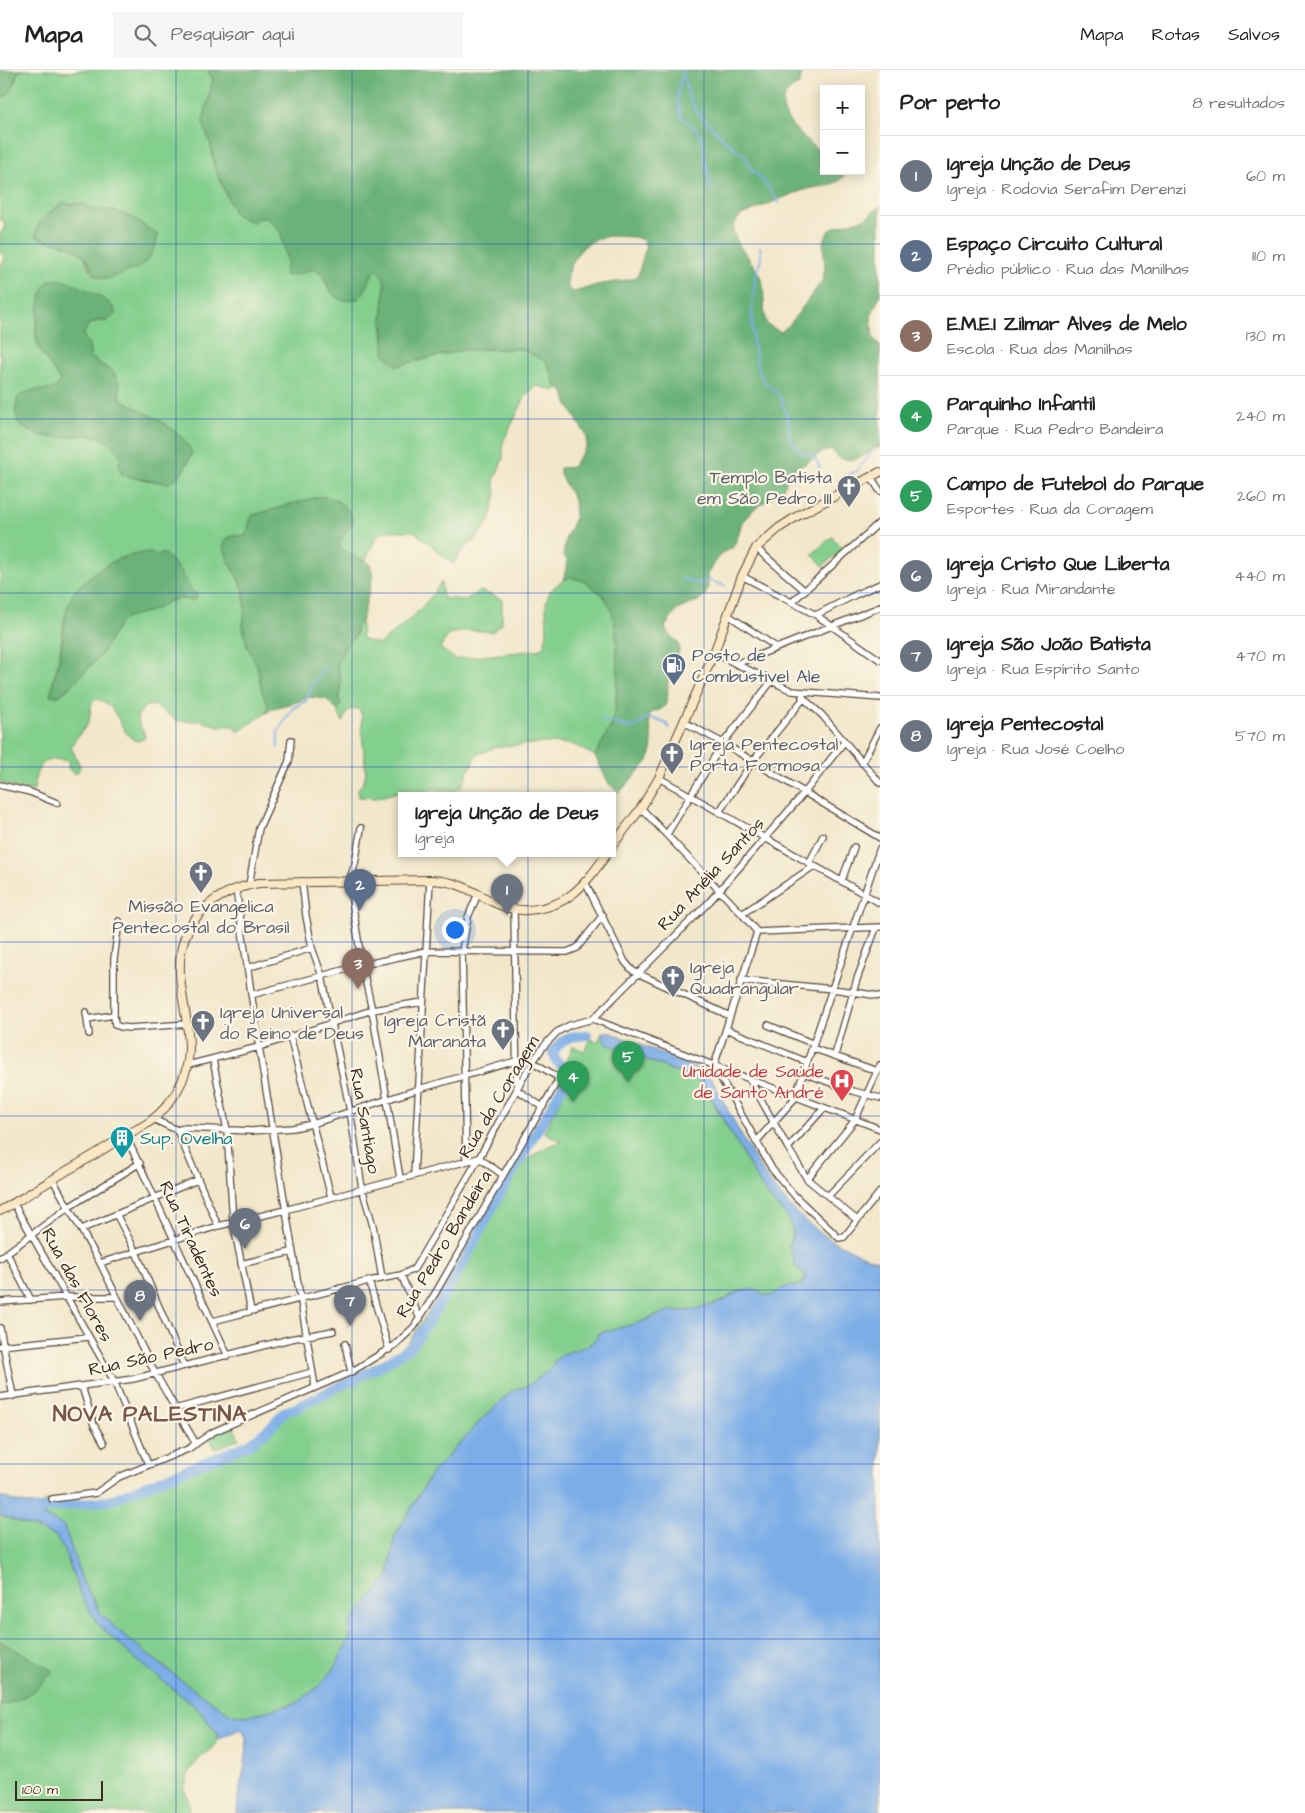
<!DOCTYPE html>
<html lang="pt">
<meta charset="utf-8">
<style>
:root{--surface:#fff;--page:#f6f6f6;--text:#222;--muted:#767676;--line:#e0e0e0;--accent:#0f766e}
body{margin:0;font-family:"Architects Daughter",sans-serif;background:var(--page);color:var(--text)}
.controls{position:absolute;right:15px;top:15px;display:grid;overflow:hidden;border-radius:0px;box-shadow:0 2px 12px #0003}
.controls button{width:45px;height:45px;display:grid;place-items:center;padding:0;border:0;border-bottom:1px solid var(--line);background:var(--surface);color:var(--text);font:25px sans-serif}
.scale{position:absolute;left:15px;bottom:12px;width:88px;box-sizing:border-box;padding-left:5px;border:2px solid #3b2a1e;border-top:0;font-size:14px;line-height:18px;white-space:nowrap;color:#3b2a1e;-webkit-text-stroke:4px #fcf5e5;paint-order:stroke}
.you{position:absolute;left:454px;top:859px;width:18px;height:18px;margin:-12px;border:4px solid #fff;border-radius:50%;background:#1a73e8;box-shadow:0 0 0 8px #1a73e833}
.badge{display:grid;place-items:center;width:32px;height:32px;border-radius:50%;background:var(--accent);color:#fff;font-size:16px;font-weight:700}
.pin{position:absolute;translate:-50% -41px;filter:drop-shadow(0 1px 2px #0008)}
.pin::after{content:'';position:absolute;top:26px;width:18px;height:15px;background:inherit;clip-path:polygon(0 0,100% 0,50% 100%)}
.popup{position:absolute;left:398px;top:722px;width:218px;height:65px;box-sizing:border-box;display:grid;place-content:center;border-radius:0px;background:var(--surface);filter:drop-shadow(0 1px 4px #0005);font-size:16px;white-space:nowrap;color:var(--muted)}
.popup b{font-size:19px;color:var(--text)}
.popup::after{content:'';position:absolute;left:50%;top:100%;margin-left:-10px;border:10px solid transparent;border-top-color:var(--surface)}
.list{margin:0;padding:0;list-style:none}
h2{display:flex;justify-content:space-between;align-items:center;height:65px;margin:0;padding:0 20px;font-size:21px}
h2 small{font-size:16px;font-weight:400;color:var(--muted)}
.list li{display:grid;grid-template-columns:32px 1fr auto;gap:15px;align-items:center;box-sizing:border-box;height:80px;padding:0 20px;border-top:1px solid var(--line)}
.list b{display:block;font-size:19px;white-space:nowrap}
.list p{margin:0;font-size:16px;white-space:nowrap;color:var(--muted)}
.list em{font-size:16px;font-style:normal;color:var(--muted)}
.icon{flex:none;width:28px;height:28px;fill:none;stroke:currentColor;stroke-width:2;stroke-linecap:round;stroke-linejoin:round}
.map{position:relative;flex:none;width:880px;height:1743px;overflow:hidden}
header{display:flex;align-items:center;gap:30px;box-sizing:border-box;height:70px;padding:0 25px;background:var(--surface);border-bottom:1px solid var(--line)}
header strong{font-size:24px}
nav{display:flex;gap:28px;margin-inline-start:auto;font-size:18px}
.search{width:350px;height:45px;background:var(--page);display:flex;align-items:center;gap:12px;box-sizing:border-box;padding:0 18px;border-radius:0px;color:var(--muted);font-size:19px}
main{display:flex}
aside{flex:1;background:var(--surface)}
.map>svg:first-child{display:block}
</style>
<header>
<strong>Mapa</strong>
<div class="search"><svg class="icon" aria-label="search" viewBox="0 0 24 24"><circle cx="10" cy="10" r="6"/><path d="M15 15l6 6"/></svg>Pesquisar aqui</div>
<nav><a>Mapa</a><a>Rotas</a><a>Salvos</a></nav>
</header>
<main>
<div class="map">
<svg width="880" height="1743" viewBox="0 0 880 1743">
<rect width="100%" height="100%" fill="#fcf5e5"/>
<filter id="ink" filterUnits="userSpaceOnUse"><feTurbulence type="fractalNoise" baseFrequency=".02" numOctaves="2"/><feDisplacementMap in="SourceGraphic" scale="10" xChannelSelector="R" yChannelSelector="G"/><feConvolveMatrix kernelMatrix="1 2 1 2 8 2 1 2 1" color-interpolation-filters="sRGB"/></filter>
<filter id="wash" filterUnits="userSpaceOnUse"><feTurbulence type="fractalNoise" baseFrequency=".0096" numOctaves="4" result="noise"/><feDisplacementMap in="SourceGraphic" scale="20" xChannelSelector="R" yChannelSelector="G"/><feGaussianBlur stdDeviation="1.12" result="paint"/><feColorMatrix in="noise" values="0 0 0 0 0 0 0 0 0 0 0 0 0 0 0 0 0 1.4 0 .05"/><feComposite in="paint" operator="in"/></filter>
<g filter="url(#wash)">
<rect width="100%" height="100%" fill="#f2e7cb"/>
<path fill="#83cf8d" stroke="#5f7c56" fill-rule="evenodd" d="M22 0C31 0 42 0 52 0 60 1 69 4 77 0H207L213 9 203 52 211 75 213 94 235 145 269 149 281 163 287 191 303 203C317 194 324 206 328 218L366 219C368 212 370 204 377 200L382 205 385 213 382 252 384 270 396 296 463 280 498 279H521L547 292 557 318 555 321 537 316 526 325 503 372V389L494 410 496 423 490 450 478 466 461 482 453 494 414 461H385L376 467 365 492 342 480 339 474 292 433 278 439 253 445C248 452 250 459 245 466H232L228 489 244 521 245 539 243 555 247 576 257 595 262 621 268 635 266 643 238 662 237 658 232 656H220L200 651H178L154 635 145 636 137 647 139 654 145 665 144 669 137 671C119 666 120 633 95 629 88 636 92 645 88 653 83 662 75 667 71 677L80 696 78 702 74 704 68 698 69 694 68 691C43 685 35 696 34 721L15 718 0 712V196L5 190 2 183 0 182V165L4 158 5 153 0 149V28L4 27 15 13 17 3ZM64 132 68 134H84L95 140H112L131 147 158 165 155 177 148 190 129 201 118 204 89 198 84 186 65 174 56 171H45L36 166C36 150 52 141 64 132ZM50 210C74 215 96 220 114 238L108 251H98L88 255 83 265 89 276 90 284 94 290 112 301 119 312 120 328 164 355 192 383 184 400 167 413 128 407 119 396 121 386C117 380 112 372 105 369 90 360 69 368 51 367 46 367 41 365 36 364L45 320C53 320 56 318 60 312 55 300 45 290 39 278 31 264 39 222 50 210ZM144 483 164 484C179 499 189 510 193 530L177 529 167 532 161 537 150 541 127 547 120 552 100 586 65 622 58 626H54L53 610 58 595 65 547 78 518 91 506 117 489Z
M832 467 843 478 823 496 812 484Z
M570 507 584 511 604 526 611 539 616 560 618 602 615 641 612 654 595 686 572 674 543 673 496 677 477 685 468 702 462 716 454 722 432 719 421 726H412L402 721 376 728 359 727 358 719 363 713 366 703 362 664V647L360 640C350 636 346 643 343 652L337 640 340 634 339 629 341 611 337 592 356 558 361 553 362 569 379 574C405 553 423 541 441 512L443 528 465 530 480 521 502 529V554L492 562 470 560 449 564 440 578 455 589 537 580 543 578C545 572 547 565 547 559 546 532 541 521 570 507Z
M602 962 605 963 603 965 605 973 701 1012 761 1116 789 1149 792 1158V1167L789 1176 794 1188 795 1196 806 1205 803 1214C797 1217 790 1215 784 1218 779 1220 777 1225 771 1226 766 1226 761 1223 756 1221 750 1219 739 1221 733 1224 730 1225 727 1229 724 1230 714 1235 680 1245 671 1240L635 1254 598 1263 596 1269 587 1276 556 1289 550 1299 526 1317 513 1320 483 1348 431 1404 395 1466 388 1507 349 1554 350 1568 334 1599 319 1616 299 1632 249 1646H232L182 1611 120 1562 101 1544 82 1510 64 1456 33 1440 46 1431 93 1433 107 1431 156 1413 192 1396 232 1381 289 1343 325 1328 378 1302 401 1283 442 1221 511 1101 541 1080 553 1074 562 1072 544 1062 576 999 565 993 573 976 584 981 591 969 598 972Z
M233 1355 239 1369 215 1379 209 1365Z
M0 1445 56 1466 66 1485 81 1526 98 1554 132 1586 198 1639 217 1663V1673L211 1680 203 1685 189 1701 184 1719 188 1727 190 1739 188 1743H0V1636C21 1630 40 1619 53 1601L0 1571Z"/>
<path fill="#6ab278" stroke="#526e4b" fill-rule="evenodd" d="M0 0H22L17 3C13 14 14 24 0 28Z
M207 0H794L802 4 799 15C758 33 805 69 824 85V101H842L844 106C838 115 822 116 812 118 787 124 764 137 741 145 739 148 735 152 734 155 729 170 756 193 761 209 766 224 762 240 767 255L781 262 790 254 822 211 825 198 823 173 828 162 835 157 864 149 880 136V225L871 246 873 267 880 276V377C867 383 855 394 840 388 837 386 834 383 831 380L822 382 805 394 798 396 792 401 781 422 754 439 742 452 737 470 732 478 722 483 707 504 708 518 706 524 698 531 677 540 665 557 668 564 678 572C683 587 670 595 668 609 667 617 669 626 666 633 664 639 659 641 653 641L649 646 652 672 651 684 648 691 619 723 609 714 595 686 612 654 615 641 618 602 616 560 611 539 604 526 584 511 569 507 563 510 568 491 563 486 566 467 575 448 574 430 560 405V398L572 397 586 377 587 367 567 333 564 322 557 318 547 292 521 279H498L463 280 396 296 384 283V259L382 252 385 213 382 205 377 200C370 204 370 211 366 218 364 222 361 226 358 229 353 229 347 231 342 230 326 226 329 203 314 199 309 198 308 201 303 203 298 205 290 205 284 206L287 191 281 163 269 149 261 147 253 152 235 145 213 93 211 75 203 52 213 9ZM608 166 635 167 643 170 646 177 638 205 632 209 597 215 574 222 568 219C565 203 575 182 589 173 595 169 602 168 608 166Z
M64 132 68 134H84L95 140H111L131 147 158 165 155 177 148 190 137 198 108 209 95 206C91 200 88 190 83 185 70 172 51 174 36 166 36 150 52 141 64 132Z
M59 209C79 216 99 223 114 238L115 244 108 251H98L88 255 83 265 89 276 90 284 94 290 112 301 119 312 120 328C144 344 180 355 192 383L184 400 176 409 167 413 128 407 121 403 119 396 121 386C97 353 83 370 50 367 39 366 30 361 20 356L15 341 18 327C22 325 26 322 30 321 42 317 53 325 60 312 55 299 42 288 38 276 34 263 38 221 48 212 51 210 55 210 59 209Z
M321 426C337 428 349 436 353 452L339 474 342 480 370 494 373 506 361 553 356 558V565L347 573 337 592 341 611 339 629 341 634 337 640 326 629 309 627 297 632 274 638 266 643 268 635 262 621 257 595 247 576 243 555 245 539 244 521 228 489 223 476 226 469 232 466H245C250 459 248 452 253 445Z
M144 483 165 484 181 501 191 520 196 523 197 528 193 530 177 529 167 532 161 537 150 541 127 547 120 553 100 586 77 610 61 625 50 626C53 612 57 599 60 585 63 569 63 551 68 535 78 507 115 486 144 483Z
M0 1571 53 1601C40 1620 22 1630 0 1636Z"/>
<path fill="#7cade7" stroke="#5c6c82" d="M607 961 702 1000 710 1006C746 1072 773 1142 845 1177 856 1182 867 1188 880 1191V1743H237C238 1738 237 1732 238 1727 241 1710 252 1676 243 1661H236L217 1670V1663L198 1639 132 1586 98 1554 81 1526 66 1485 56 1466 0 1445V1426L13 1431 38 1436 34 1440 64 1456 82 1510 101 1544 120 1562 182 1611 232 1645 249 1646 299 1632 319 1616 334 1599 350 1568 349 1554 388 1507 395 1466 431 1404 483 1348 513 1320 526 1317 550 1299 556 1289 563 1284 587 1276 596 1269 598 1263 635 1254 671 1240C679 1245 714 1235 723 1231 728 1229 731 1224 736 1223 742 1221 750 1219 755 1220 762 1222 766 1228 773 1225 777 1223 779 1220 783 1218 794 1213 802 1222 806 1205L795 1196 794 1188 789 1176 792 1167V1158L789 1149 773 1132 761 1116 702 1012 605 973 602 964Z"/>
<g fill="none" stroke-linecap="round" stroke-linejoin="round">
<path stroke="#7cade7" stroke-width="2" d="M684 0 683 3 688 25 697 42 727 72 745 86 753 101 765 113 779 133
M682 5 677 27 681 47 693 56 699 63 704 77V85L712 122
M760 177 761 189 755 208 752 236 753 273 758 297 763 311 774 320 781 329 788 349 790 369 801 383 814 386 820 398
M850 404 857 401 874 379
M682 509 701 514 708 510 725 516
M600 650 632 658 642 653 649 647 667 654 669 658
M278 678V662L287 647 293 638 306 631 313 614 326 595"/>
<path stroke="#7cade7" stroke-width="10" d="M33 1440 111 1430 250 1374 271 1357 284 1342 296 1338 381 1296 411 1277 429 1251 466 1188 496 1131 566 1011V999L556 991 553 982C563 968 569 966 587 965"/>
</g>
</g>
<g filter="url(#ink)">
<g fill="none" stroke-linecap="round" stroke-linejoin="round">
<defs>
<path id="street" d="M871 407 880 421
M756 478 804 520
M742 506 816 545 880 590
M792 532 880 452
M728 545 776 577
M816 545 857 524 880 514
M714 583 792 621 880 628
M736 594 880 537
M802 627 822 645 880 713
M684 652 723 673 880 768
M862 693 880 658
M659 708 880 833
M0 715 30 722 57 733
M641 738 742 844 757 862
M719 742 753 691 804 628
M361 758 355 794 349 811 362 895 372 940 400 1108
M667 764 723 673 771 612
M809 793 823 766
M842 810 854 777
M302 811 306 846 312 878 322 906 350 1041 362 1118 373 1156 382 1208
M585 812 625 892 633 901 730 946
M249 815 259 758 289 691 291 670
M236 819 259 977 315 1317
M514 839 517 1020
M742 844 814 796
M119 851 114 889V945L115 955 121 957 130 958 188 954
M757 862 880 857
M247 898 312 878
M741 910 833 919 880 926
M251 925 362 895 426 881 567 882 577 878 603 845
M86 942 89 964
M87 949 114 945
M593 949 710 831 805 722 844 672
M768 955 814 974
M726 959 807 992
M290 966 331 1127
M812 978 877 1001
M835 985 857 909 876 858
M213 990 227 1060 233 1152 251 1241
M188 995 259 977 372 940 423 932
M714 996 772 1099 795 1126 839 1168 844 1167 880 1122
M714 996 757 862
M804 1003 853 1021 880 1028
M750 1010 788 1078 807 1109 857 1150
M517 1020 543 1037
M153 1049 177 1060 218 1156
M177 1060 185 1058 251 1061 293 1058 312 1054 419 1019 516 991
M126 1066 228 1286
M756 1072 795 1028 880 778
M788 1078 824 1038
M479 1088 503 1105
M466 1091 462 881 468 847 478 824
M414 1105 430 810
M807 1109 855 1050 880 995
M53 1110 100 1193 155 1303 196 1374
M828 1126 880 1072
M14 1134 114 1311 148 1394
M116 1144 136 1182 184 1296
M82 1159 197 1110
M7 1183 31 1230
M0 1188 69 1137 140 1093
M100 1193 218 1156 285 1140 479 1088
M241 1194 291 1182
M401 1205 420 1249
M369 1211 389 1280
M340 1218 343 1238
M0 1232 66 1227H116
M213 1251 369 1211 401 1205 414 1199 479 1088 528 999 543 977 557 962 570 955 593 949 880 1059
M0 1258 13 1326
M345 1274 351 1302
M0 1276 88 1267
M82 1317 94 1355 104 1373
M0 1327 133 1309 290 1269 333 1261
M175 1339 312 1302
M52 1429 96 1423 119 1407 188 1379 213 1362 351 1302 395 1275 414 1257 436 1222 558 1010 556 1006 533 992"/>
<path id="secondary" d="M612 776 641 738 659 708 714 583 742 506 756 478 779 458 799 445 880 402
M0 1141C23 1128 45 1114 68 1100 88 1089 107 1077 126 1065 135 1060 145 1056 152 1050 161 1043 171 1031 177 1021 201 981 182 946 180 903 177 853 212 821 259 813L430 810C457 811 468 819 491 831 503 837 515 841 528 840 568 838 585 814 607 784"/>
</defs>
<use href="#street" stroke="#564638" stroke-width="8"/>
<use href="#secondary" stroke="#564638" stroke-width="10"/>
<use href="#street" stroke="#fff" stroke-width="5.5"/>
<use href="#secondary" stroke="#fae7c3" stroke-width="8"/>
</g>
</g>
<path fill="none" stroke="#1d4ed8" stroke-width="1" stroke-opacity="0.55" d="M176 0V1743M352 0V1743M528 0V1743M704 0V1743M0 174H880M0 349H880M0 523H880M0 697H880M0 872H880M0 1046H880M0 1220H880M0 1394H880M0 1569H880"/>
<defs>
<symbol id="church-pin" viewBox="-11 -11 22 30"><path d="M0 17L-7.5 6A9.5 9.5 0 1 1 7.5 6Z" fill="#6b7280" stroke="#fcf5e5"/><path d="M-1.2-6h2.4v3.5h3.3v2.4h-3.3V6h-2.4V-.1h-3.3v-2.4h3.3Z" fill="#fff"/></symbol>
<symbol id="fuel-pin" viewBox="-11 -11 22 30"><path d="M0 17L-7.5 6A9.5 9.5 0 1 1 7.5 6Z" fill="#5c6f8a" stroke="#fcf5e5"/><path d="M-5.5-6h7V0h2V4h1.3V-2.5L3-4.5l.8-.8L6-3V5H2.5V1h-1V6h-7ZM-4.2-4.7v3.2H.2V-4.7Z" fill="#fff"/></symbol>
<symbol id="hospital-pin" viewBox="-11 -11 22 30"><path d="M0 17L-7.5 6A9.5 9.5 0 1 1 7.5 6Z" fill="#e0444e" stroke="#fcf5e5"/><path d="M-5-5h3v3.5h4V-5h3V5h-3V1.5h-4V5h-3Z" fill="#fff"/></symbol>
<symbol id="building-pin" viewBox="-11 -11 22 30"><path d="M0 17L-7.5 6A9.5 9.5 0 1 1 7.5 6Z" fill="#0f9aa8" stroke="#fcf5e5"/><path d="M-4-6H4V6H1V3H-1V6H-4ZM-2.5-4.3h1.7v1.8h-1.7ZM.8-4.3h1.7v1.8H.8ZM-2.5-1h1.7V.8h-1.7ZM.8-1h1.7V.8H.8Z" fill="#fff"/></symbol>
</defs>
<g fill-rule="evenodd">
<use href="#church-pin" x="835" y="403" width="28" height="38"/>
<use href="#fuel-pin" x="660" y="581" width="28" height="38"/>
<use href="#church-pin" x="658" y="670" width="28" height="38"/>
<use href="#church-pin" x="187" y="789" width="28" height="38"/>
<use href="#church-pin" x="659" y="893" width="28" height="38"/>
<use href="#church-pin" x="189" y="938" width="28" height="38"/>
<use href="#church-pin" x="489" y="946" width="28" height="38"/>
<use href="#hospital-pin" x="828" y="997" width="28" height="38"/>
<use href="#building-pin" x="108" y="1054" width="28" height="38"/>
</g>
<g text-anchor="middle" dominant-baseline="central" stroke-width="4.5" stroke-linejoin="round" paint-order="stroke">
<g font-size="18" fill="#5b616d" stroke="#fcf5e5" text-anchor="start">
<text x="832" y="407" text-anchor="end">Templo Batista<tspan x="832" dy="21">em São Pedro III</tspan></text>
<text x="690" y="674">Igreja Pentecostal<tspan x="690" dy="21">Porta Formosa</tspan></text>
<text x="201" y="836" text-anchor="middle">Missão Evangelica<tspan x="201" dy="21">Pentecostal do Brasil</tspan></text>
<text x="690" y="897">Igreja<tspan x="690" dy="21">Quadrangular</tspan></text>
<text x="220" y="942">Igreja Universal<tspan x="220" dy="21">do Reino de Deus</tspan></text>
<text x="486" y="950" text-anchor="end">Igreja Cristã<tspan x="486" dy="21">Maranata</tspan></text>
</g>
<g font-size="18" fill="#4e5e75" stroke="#fcf5e5" text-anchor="start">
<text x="692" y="585">Posto de<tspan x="692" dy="21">Combustivel Ale</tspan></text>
</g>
<g font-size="18" fill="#3b2a1e" stroke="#fcf5e5">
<text transform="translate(711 804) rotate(-47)">Rua Anélia Santos</text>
<text transform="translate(499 1027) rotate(-59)">Rua da Coragem</text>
<text transform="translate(365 1051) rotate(80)">Rua Santiago</text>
<text transform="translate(191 1169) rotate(65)">Rua Tiradentes</text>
<text transform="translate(444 1174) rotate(-59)">Rua Pedro Bandeira</text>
<text transform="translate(77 1215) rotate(61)">Rua das Flores</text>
<text transform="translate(151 1287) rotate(-12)">Rua São Pedro</text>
</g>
<g font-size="18" fill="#be3a42" stroke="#fcf5e5" text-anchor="end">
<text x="824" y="1001">Unidade de Saúde<tspan x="824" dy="21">de Santo André</tspan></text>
</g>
<g font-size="18" fill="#0d838f" stroke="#fcf5e5" text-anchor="start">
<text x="140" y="1068">Sup. Ovelha</text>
</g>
<g font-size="22" font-weight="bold" letter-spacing="1" fill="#76564a" stroke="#fcf5e5">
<text x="150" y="1344">NOVA PALESTINA</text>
</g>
</g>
</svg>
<div class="controls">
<button>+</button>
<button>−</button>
</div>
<div class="scale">100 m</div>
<div class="you"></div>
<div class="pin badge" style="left:507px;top:845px;background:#6b7280">1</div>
<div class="popup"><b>Igreja Unção de Deus</b>Igreja</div>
<div class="pin badge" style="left:360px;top:840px;background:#5c6f8a">2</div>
<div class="pin badge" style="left:358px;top:919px;background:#8d6e63">3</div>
<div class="pin badge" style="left:573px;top:1032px;background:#2e9e5b">4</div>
<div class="pin badge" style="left:628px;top:1012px;background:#2e9e5b">5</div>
<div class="pin badge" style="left:245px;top:1179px;background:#6b7280">6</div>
<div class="pin badge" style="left:350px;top:1256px;background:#6b7280">7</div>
<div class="pin badge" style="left:140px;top:1251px;background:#6b7280">8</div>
</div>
<aside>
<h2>Por perto<small>8 resultados</small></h2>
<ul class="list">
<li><span class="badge" style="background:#6b7280">1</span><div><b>Igreja Unção de Deus</b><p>Igreja · Rodovia Serafim Derenzi</p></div><em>60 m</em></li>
<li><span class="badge" style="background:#5c6f8a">2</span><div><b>Espaço Circuito Cultural</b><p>Prédio público · Rua das Manilhas</p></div><em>110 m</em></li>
<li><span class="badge" style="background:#8d6e63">3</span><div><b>E.M.E.I Zilmar Alves de Melo</b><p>Escola · Rua das Manilhas</p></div><em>130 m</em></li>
<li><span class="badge" style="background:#2e9e5b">4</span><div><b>Parquinho Infantil</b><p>Parque · Rua Pedro Bandeira</p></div><em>240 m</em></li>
<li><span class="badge" style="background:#2e9e5b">5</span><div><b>Campo de Futebol do Parque</b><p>Esportes · Rua da Coragem</p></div><em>260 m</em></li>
<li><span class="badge" style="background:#6b7280">6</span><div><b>Igreja Cristo Que Liberta</b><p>Igreja · Rua Mirandante</p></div><em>440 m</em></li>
<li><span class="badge" style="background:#6b7280">7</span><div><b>Igreja São João Batista</b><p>Igreja · Rua Espírito Santo</p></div><em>470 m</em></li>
<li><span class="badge" style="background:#6b7280">8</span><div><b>Igreja Pentecostal</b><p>Igreja · Rua José Coelho</p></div><em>570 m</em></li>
</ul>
</aside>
</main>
